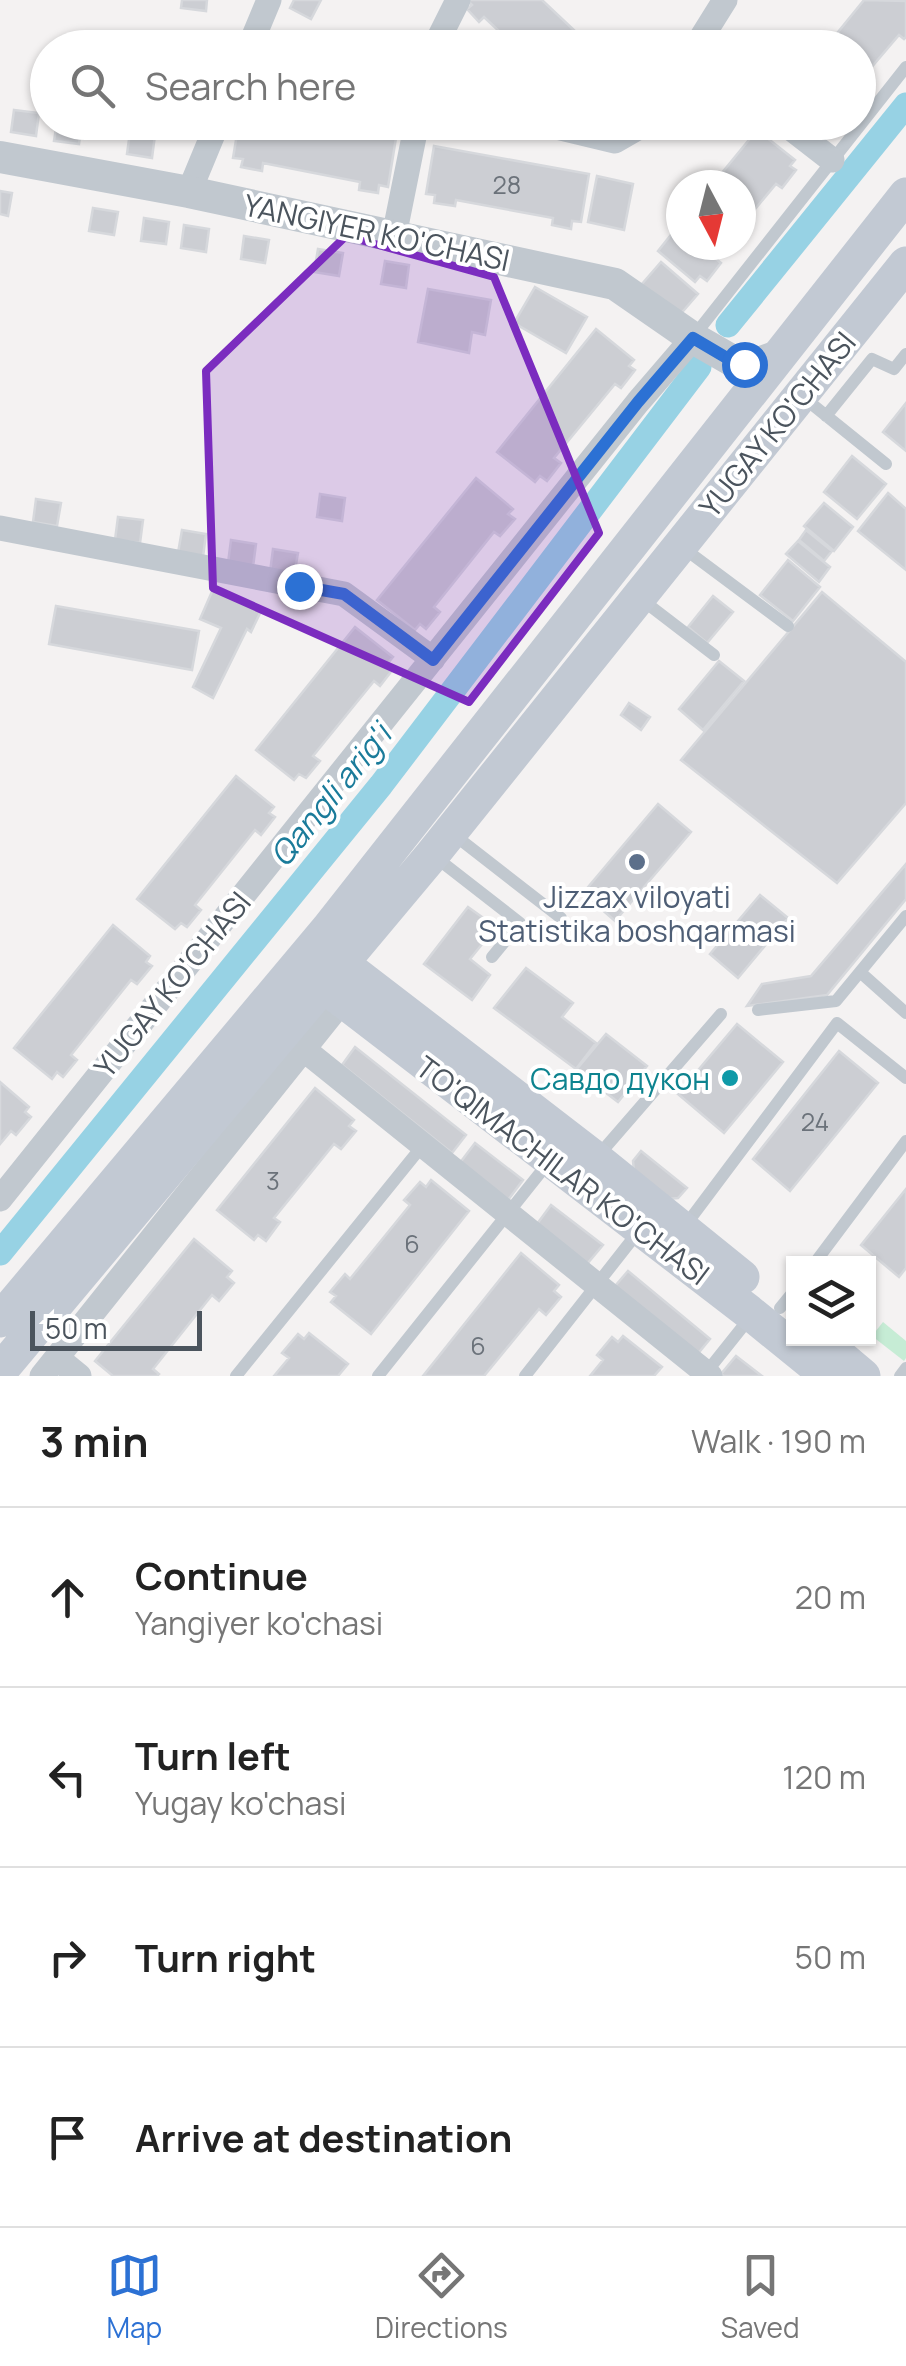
<!DOCTYPE html>
<meta charset="utf-8">
<style>
:root{--surface:#fff;--page:#f2f2f2;--text:#222;--muted:#767676;--line:#e0e0e0;--accent:#2c71d4}
body{margin:0;font-family:Manrope,sans-serif;background:var(--page);color:var(--text)}
.controls{position:absolute;right:30px;bottom:30px;display:grid;overflow:hidden;border-radius:0px;box-shadow:0 2px 8px #0004}
.controls button{width:90px;height:90px;display:grid;place-items:center;padding:0;border:0;border-bottom:2px solid var(--line);background:var(--surface);color:var(--text);font:50px sans-serif}
.compass{position:absolute;left:666px;top:170px;width:90px;height:90px;border-radius:50%;background:var(--surface);box-shadow:0 2px 8px #0004;rotate:173deg}
.scale{position:absolute;left:30px;bottom:25px;width:172px;box-sizing:border-box;padding-left:10px;border:5px solid #4b545d;border-top:0;font-size:28px;line-height:35px;white-space:nowrap;color:#4b545d;-webkit-text-stroke:8px #fff;paint-order:stroke}
.stop{position:absolute;width:30px;height:30px;margin:-22px;border:8px solid #2c71d4;border-radius:50%;background:#fff}
.stop.end{background:#2c71d4;border-color:#fff;box-shadow:0 2px 10px #0008}
.list{margin:0;padding:0;list-style:none}
h2{display:flex;justify-content:space-between;align-items:center;height:130px;margin:0;padding:0 40px;font-size:42px}
h2 small{font-size:32px;font-weight:400;color:var(--muted)}
.list li{display:grid;grid-template-columns:65px 1fr auto;gap:30px;align-items:center;box-sizing:border-box;height:180px;padding:0 40px;border-top:2px solid var(--line)}
.list b{display:block;font-size:38px;white-space:nowrap}
.list p{margin:0;font-size:32px;white-space:nowrap;color:var(--muted)}
.list em{font-size:32px;font-style:normal;color:var(--muted)}
.icon{flex:none;width:55px;height:55px;fill:none;stroke:currentColor;stroke-width:2;stroke-linecap:round;stroke-linejoin:round}
.map{position:relative;flex:none;width:906px;height:1376px;overflow:hidden}
.search{position:absolute;background:var(--surface);box-shadow:0 2px 8px #0004;left:30px;right:30px;top:30px;height:110px;display:flex;align-items:center;gap:25px;box-sizing:border-box;padding:0 35px;border-radius:55px;color:var(--muted);font-size:38px}
.sheet{height:850px;background:var(--surface)}
nav{display:flex;justify-content:space-around;align-items:center;box-sizing:border-box;height:140px;border-top:2px solid var(--line);background:var(--surface);font-size:28px;color:var(--muted)}
nav a{display:grid;justify-items:center;gap:5px}
nav .on{color:var(--accent)}
.map>svg:first-child{display:block}
</style>
<div class="map">
<svg width="906" height="1376" viewBox="0 0 906 1376">
<rect width="100%" height="100%" fill="#f4f2f2"/>
<path fill="#c6ecd5" d="M883 1322 906 1341V1358L904 1361 872 1336Z"/>
<g fill="none" stroke-linecap="round" stroke-linejoin="round">
<path stroke="#97d2e4" stroke-width="25" d="M728 325 906 105
M0 1253 381 785 699 367"/>
</g>
<path fill="#ccced3" stroke="#d6d8dc" stroke-width="2.5" d="M182 0H207L206 11 181 8Z
M294 0H321L311 19 290 8Z
M467 0H542L593 48H517L484 17 479 22 467 9 472 5Z
M864 0 906 1V37L904 39 899 35 858 83V48H825Z
M280 32 301 43 298 48H272Z
M14 110 39 113 36 136 11 132Z
M57 122H82L79 144 54 141Z
M239 122H308L396 138 388 187 379 185 378 193 359 190 360 182 263 163 262 171 241 167 243 159 233 158Z
M805 122H836L829 131 822 126 817 132Z
M757 130 795 160 790 166 796 170 782 188 776 184 741 226V185H712Z
M130 132 155 135 152 158 127 154Z
M434 146 589 174 581 222 572 221 571 229 552 225 553 218 456 200 455 206 434 203 435 195 426 194Z
M597 176 633 184 624 230 588 222Z
M0 191 12 193 8 216 0 214Z
M93 208 118 212 114 235 89 231Z
M144 218 169 222 166 244 141 241Z
M681 222V245H725L715 258 721 263 707 281 700 276 695 282 658 251Z
M184 225 209 229 206 252 181 248Z
M244 236 269 240 265 263 241 259Z
M318 249 343 253 339 276 314 272Z
M385 261 409 265 406 288 381 284Z
M661 262 698 294 678 317 641 285Z
M535 287 587 317 566 353 514 323Z
M428 289 491 300 485 335 472 332 469 353 418 342Z
M596 329 634 360 629 366 635 370 621 388 615 384 554 458 561 463 547 481 540 476 535 482 497 452Z
M906 403V451L883 432Z
M852 456 886 484 857 519 824 492Z
M476 478 513 509 508 514 515 519 500 536 494 532 434 607 440 612 426 629 420 624 415 630 377 600Z
M888 493 906 509V570L858 531Z
M320 494 345 498 342 521 317 517Z
M36 499 61 503 57 526 33 522Z
M824 503 853 527 834 551 804 526Z
M118 517 143 520 140 543 115 540Z
M182 530 206 534 203 557 178 553Z
M806 530 832 551 824 561 799 540Z
M231 540 256 544 253 567 228 563Z
M798 541 830 567 819 582 786 554Z
M273 549 298 553 294 576 270 572Z
M788 560 820 587 793 621 760 595Z
M214 587 262 609 251 632 247 629 213 698 193 687 221 628 200 619Z
M822 592 906 662V803L837 883 681 760Z
M713 596 733 612 707 643 688 627Z
M56 606 199 631 192 670 49 644Z
M355 627 393 657 388 663 394 668 380 686 374 681 313 756 320 761 306 778 299 774 294 780 256 750Z
M719 661 744 681 703 730 679 709Z
M629 703 650 717 641 730 621 715Z
M236 776 274 807 269 813 275 817 261 835 255 830 195 905 201 910 187 927 181 923 175 929 137 899Z
M658 804 691 832 615 921 583 893Z
M906 864V899L827 995 747 1006 762 984 811 976Z
M760 895 788 918 738 978 710 954Z
M468 907 496 927 470 959 490 975 472 1000 424 964Z
M113 925 150 956 146 962 152 966 137 984 131 980 71 1055 77 1060 63 1077 57 1072 52 1079 14 1048Z
M526 968 573 1003 562 1017 596 1043 576 1069 494 1008Z
M737 1024 783 1062 724 1133 678 1094Z
M606 1034 647 1066 618 1102 576 1070Z
M355 1047 466 1135 452 1153 342 1065Z
M839 1051 878 1083 790 1191 753 1159Z
M0 1082 29 1107 25 1112 31 1117 16 1135 11 1131 0 1144Z
M315 1088 354 1120 349 1126 356 1131 341 1149 334 1144 274 1218 280 1222 266 1241 258 1235 254 1240 217 1210Z
M475 1143 523 1180 505 1204 456 1168Z
M641 1151 687 1188 678 1198 667 1199 634 1171 633 1161Z
M431 1180 469 1211 371 1334 331 1302 336 1296 330 1292 345 1274 350 1279 410 1205 404 1200 420 1182 426 1187Z
M906 1189V1268L899 1277 861 1245Z
M551 1205 603 1245 587 1264 537 1224Z
M194 1239 232 1271 227 1277 234 1283 219 1301 212 1295 153 1369 159 1374 157 1376H113L95 1361Z
M521 1253 559 1285 554 1291 561 1297 546 1315 539 1309 484 1376H423Z
M628 1271 710 1339 696 1356 615 1286Z
M309 1333 348 1364 338 1376H274L289 1358 282 1353 298 1334 304 1339Z
M623 1336 662 1367 654 1376H590L603 1360 597 1355 612 1337 618 1342Z
M736 1356 762 1376H724L721 1374Z"/>
<g fill="none" stroke-linecap="round" stroke-linejoin="round">
<path stroke="#c1c8cf" stroke-width="12" d="M694 336 906 67
M803 397 886 464
M826 416 872 359 894 369 906 354
M682 547 788 626
M641 599 714 655
M453 834 561 918
M434 856 520 923 492 957
M860 972 906 1013
M758 1010 836 1001 906 916
M597 1157 721 1014
M685 1226 837 1023 906 1078
M814 1264 906 1141
M780 1308 794 1291
M705 1374 752 1315
M236 1376 423 1145
M378 1376 548 1163
M525 1376 638 1232
M900 1376 906 1368"/>
<path stroke="#c1c8cf" stroke-width="25" d="M249 48 269 0
M434 48 458 0
M695 48 725 0
M536 122 615 141 648 122
M783 122 832 160
M189 192 218 122
M394 236 417 122
M0 528 344 594 433 659
M302 1048 710 1376
M0 1199 638 402 693 338
M57 1358 79 1376
M42 1376 342 1001"/>
<path stroke="#c1c8cf" stroke-width="32" d="M0 157 189 192 615 284 693 338 733 361 756 364 778 356"/>
<path stroke="#c2c9d3" stroke-width="35" d="M323 949 596 1159 742 1277
M306 972 749 1312 828 1376
M0 1320 328 929 906 195
M818 1338 863 1376
M0 1371 432 855 906 264"/>
</g>
<g fill="none" stroke-linecap="round" stroke-linejoin="round">
<path stroke="#2c71d4" stroke-width="12" d="M299 586 344 594 433 660 638 402 693 338 732 361 744 364"/>
</g>
<path fill="#7b2cbf" fill-opacity="0.2" stroke="#7b2cbf" stroke-width="8" stroke-linejoin="round" d="M346 236 494 277 599 533 469 702 213 588 206 371Z"/>
<circle fill="#5c6f8a" stroke="#fff" stroke-width="4" cx="637" cy="862" r="10"/>
<circle fill="#0f9aa8" stroke="#fff" stroke-width="4" cx="730" cy="1078" r="10"/>
<g text-anchor="middle" dominant-baseline="central" stroke-width="8" stroke-linejoin="round" paint-order="stroke">
<g font-size="25" fill="#6b727a">
<text x="507" y="184">28</text>
<text x="815" y="1121">24</text>
<text x="273" y="1180">3</text>
<text x="412" y="1243">6</text>
<text x="478" y="1345">6</text>
</g>
<g font-size="30" fill="#4b545d" stroke="#fff">
<text transform="translate(377 232) rotate(12)">YANGIYER KO'CHASI</text>
<text transform="translate(777 424) rotate(-51)">YUGAY KO'CHASI</text>
<text transform="translate(172 984) rotate(-51)">YUGAY KO'CHASI</text>
<text transform="translate(563 1170) rotate(37)">TO'QIMACHILAR KO'CHASI</text>
</g>
<g font-size="30" fill="#4e5e75" stroke="#fff">
<text x="637" y="896">Jizzax viloyati<tspan x="637" dy="34">Statistika boshqarmasi</tspan></text>
</g>
<g font-size="30" fill="#0d838f" stroke="#fff" text-anchor="end">
<text x="710" y="1078">Cавдо дукон</text>
</g>
<g font-size="32" font-style="italic" fill="#1a7b9a" stroke="#fff">
<text transform="translate(330 795) rotate(-51)">Qangli arig'i</text>
</g>
</g>
</svg>
<div class="controls">
<button><svg class="icon" aria-label="layers" viewBox="0 0 24 24"><path d="M12 4l9 5-9 5-9-5zM3 14l9 5 9-5"/></svg></button>
</div>
<svg class="compass" viewBox="-18 -18 36 36"><path d="M0-13l5 13h-10z" fill="#e53935"/><path d="M0 13l5-13h-10z" fill="#767676"/></svg>
<div class="scale">50 m</div>
<div class="stop" style="left:744px;top:364px"></div>
<div class="stop end" style="left:299px;top:586px"></div>
<div class="search"><svg class="icon" aria-label="search" viewBox="0 0 24 24"><circle cx="10" cy="10" r="6"/><path d="M15 15l6 6"/></svg>Search here</div>
</div>
<section class="sheet">
<h2>3 min<small>Walk · 190 m</small></h2>
<ul class="list">
<li><svg class="icon" aria-label="ahead" viewBox="0 0 24 24"><path d="M12 20V5M6 11l6-6 6 6"/></svg><div><b>Continue</b><p>Yangiyer ko'chasi</p></div><em>20 m</em></li>
<li><svg class="icon" aria-label="left" viewBox="0 0 24 24"><path d="M17 20v-9H6M10 6l-5 5 5 5"/></svg><div><b>Turn left</b><p>Yugay ko'chasi</p></div><em>120 m</em></li>
<li><svg class="icon" aria-label="right" viewBox="0 0 24 24"><path d="M7 20v-9h11M14 6l5 5-5 5"/></svg><div><b>Turn right</b></div><em>50 m</em></li>
<li><svg class="icon" aria-label="arrive" viewBox="0 0 24 24"><path d="M6 21V4h12l-3 4 3 4H6"/></svg><div><b>Arrive at destination</b></div></li>
</ul>
</section>
<nav>
<a class="on"><svg class="icon" aria-label="map" viewBox="0 0 24 24"><path d="M3 6l6-2 6 2 6-2v14l-6 2-6-2-6 2zM9 4v14M15 6v14"/></svg>Map</a>
<a><svg class="icon" aria-label="directions" viewBox="0 0 24 24"><path d="M12 3l9 9-9 9-9-9zM9 14v-3h6M13 9l2 2-2 2"/></svg>Directions</a>
<a><svg class="icon" aria-label="saved" viewBox="0 0 24 24"><path d="M7 4h10v16l-5-4-5 4z"/></svg>Saved</a>
</nav>
